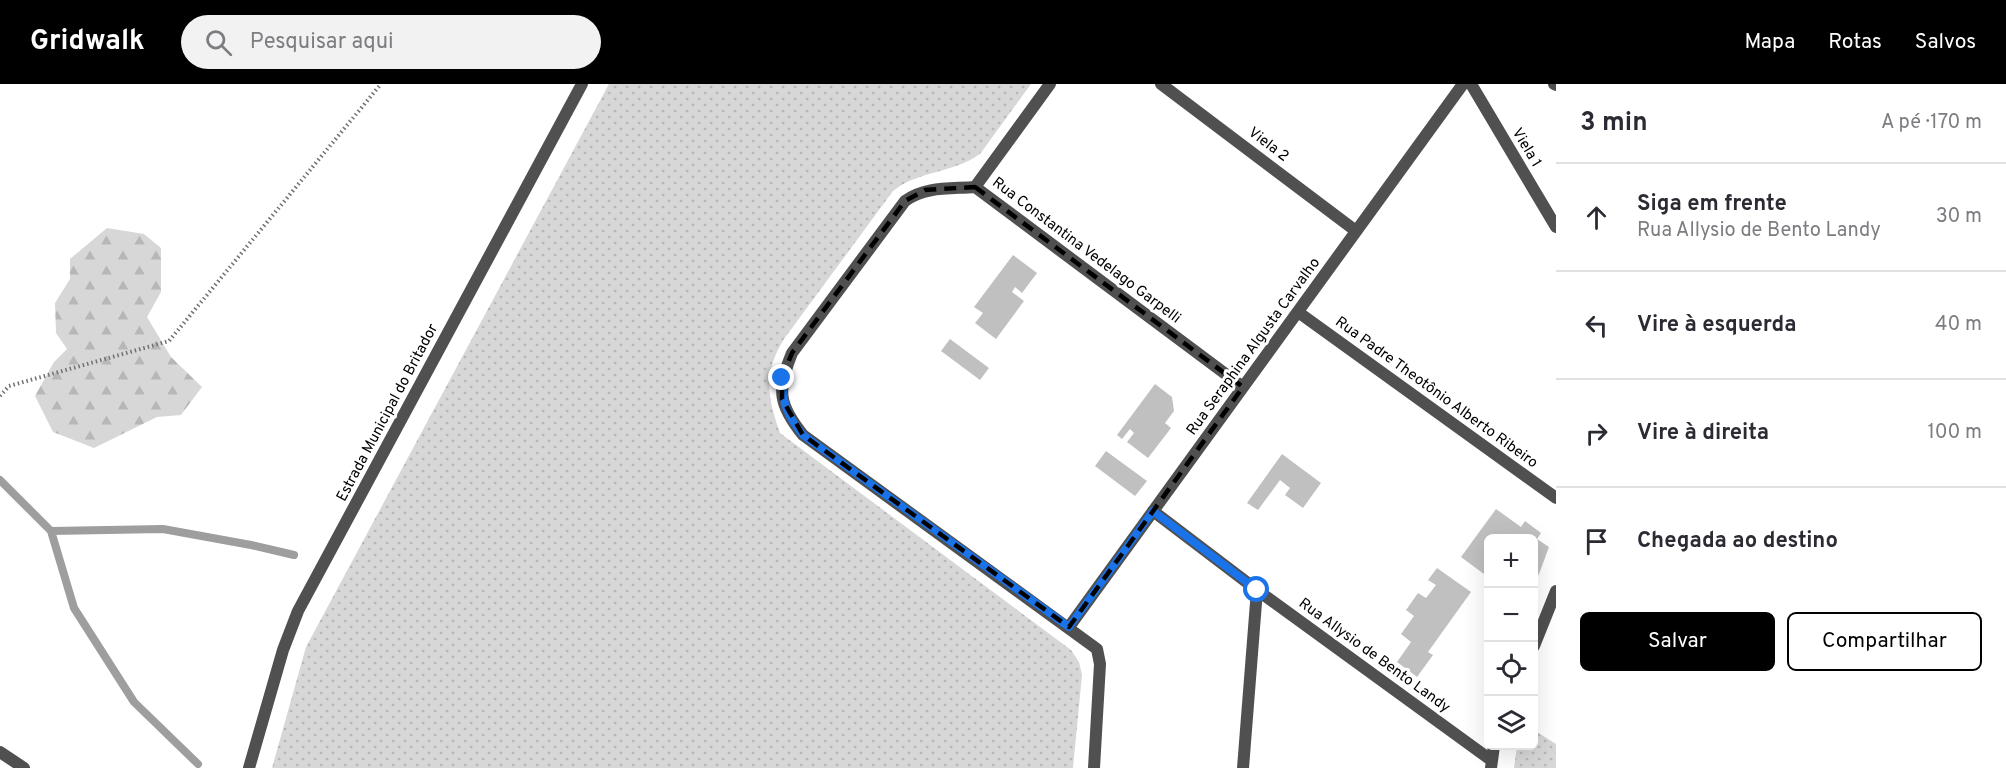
<!DOCTYPE html>
<html lang="pt">
<meta charset="utf-8">
<style>
:root{--surface:#fff;--page:#f2f2f3;--text:#2b2b33;--muted:#7c7c81;--line:#e1e1e2;--accent:#000}
body{margin:0;font-family:Overpass,sans-serif;background:var(--page);color:var(--text)}
.controls{position:absolute;right:18px;bottom:18px;display:grid;overflow:hidden;border-radius:9px;box-shadow:0 6px 24px #0002}
.controls button{width:54px;height:54px;display:grid;place-items:center;padding:0;border:0;border-bottom:2px solid var(--line);background:var(--surface);color:var(--text);font:30px sans-serif}
.stop{position:absolute;width:18px;height:18px;margin:-14px;border:4px solid #1a73e8;border-radius:50%;background:#fff}
.stop.end{background:#1a73e8;border-color:#fff;box-shadow:0 2px 6px #0008}
.list{margin:0;padding:0;list-style:none}
h2{display:flex;justify-content:space-between;align-items:center;height:78px;margin:0;padding:0 24px;font-size:26px}
h2 small{font-size:20px;font-weight:400;color:var(--muted)}
.list li{display:grid;grid-template-columns:39px 1fr auto;gap:18px;align-items:center;box-sizing:border-box;height:108px;padding:0 24px;border-top:2px solid var(--line)}
.list b{display:block;font-size:22px;white-space:nowrap}
.list p{margin:0;font-size:20px;white-space:nowrap;color:var(--muted)}
.list em{font-size:20px;font-style:normal;color:var(--muted)}
.actions{display:flex;gap:12px;padding:18px 24px}
.actions a{flex:1;padding:14px 0;border:2px solid var(--accent);border-radius:9px;text-align:center;font-size:21px;color:var(--accent)}
.actions .main{background:var(--accent);color:#fff}
.icon{flex:none;width:33px;height:33px;fill:none;stroke:currentColor;stroke-width:2;stroke-linecap:round;stroke-linejoin:round}
.map{position:relative;flex:none;width:1556px;height:684px;overflow:hidden}
header{display:flex;align-items:center;gap:36px;box-sizing:border-box;height:84px;padding:0 30px;background:var(--accent);color:#fff}
header strong{font-size:28px}
nav{display:flex;gap:33px;margin-inline-start:auto;font-size:21px}
.search{width:420px;height:54px;background:var(--page);display:flex;align-items:center;gap:15px;box-sizing:border-box;padding:0 21px;border-radius:33px;color:var(--muted);font-size:22px}
main{display:flex}
aside{flex:1;background:var(--surface)}
.map>svg:first-child{display:block}
</style>
<header>
<strong>Gridwalk</strong>
<div class="search"><svg class="icon" aria-label="search" viewBox="0 0 24 24"><circle cx="10" cy="10" r="6"/><path d="M15 15l6 6"/></svg>Pesquisar aqui</div>
<nav><a>Mapa</a><a>Rotas</a><a>Salvos</a></nav>
</header>
<main>
<div class="map">
<svg width="1556" height="684" viewBox="0 0 1556 684">
<defs>
<pattern id="grass-dots" width="8" height="8" patternUnits="userSpaceOnUse" patternTransform="scale(1.5)"><rect width="8" height="8" fill="#d7d7d7"/><path d="M2 2h.1M6 6h.1" fill="none" stroke="#b7b7b7" stroke-width="1.8" stroke-linecap="round"/></pattern>
<pattern id="forest-firs" width="22" height="20" patternUnits="userSpaceOnUse" patternTransform="scale(1.5)"><rect width="22" height="20" fill="#d7d7d7"/><path d="M5 1l3.5 6h-7zM16 11l3.5 6h-7z" fill="#b7b7b7"/></pattern>
</defs>
<rect width="100%" height="100%" fill="#fff"/>
<path fill="url(#grass-dots)" d="M609 0H1031L980 70C954 89 917 87 893 107L784 255C763 289 767 312 780 349L1071 566 1079 578 1082 591 1073 684H272L306 563Z
M1534 643 1537 648 1556 660V684H1514L1517 662H1534Z"/>
<path fill="url(#forest-firs)" d="M107 144 144 150 161 164V208L147 233 171 273 202 303 181 331 157 333 94 364 53 348 35 312 54 278 67 265 56 249 55 219 70 195V175Z"/>
<g fill="none" stroke-linecap="round" stroke-linejoin="round">
<path stroke="#9e9e9e" stroke-width="8" d="M0 396 51 447 74 524 134 618 198 680
M51 447 163 445 251 461 294 471"/>
</g>
<path fill="#c0c0c0" d="M1013 171 1037 189 1022 209 1015 203 1012 208 1024 217 996 255 975 239 983 229 974 223Z
M950 255 989 284 980 296 941 267Z
M1155 300 1172 313 1174 327 1165 339 1171 344 1148 374 1127 358 1134 349 1130 345 1122 355 1117 351Z
M1106 367 1147 397 1135 412 1095 382Z
M1282 370 1321 399 1303 424 1285 411 1290 404 1280 396 1258 426 1247 419Z
M1496 425 1521 443 1525 437 1541 449 1537 455 1549 463 1539 490 1534 498V454H1488V493L1461 473Z
M1437 484 1471 508 1428 568 1433 571 1417 593 1397 578 1411 558 1401 550 1414 532 1406 526 1418 509 1426 514 1436 501 1428 496Z"/>
<g fill="none" stroke-linecap="round" stroke-linejoin="round">
<path stroke="#727272" stroke-width="4" stroke-dasharray="1.5 3" stroke-linecap="butt" d="M0 312 9 302 169 257 381 0"/>
<path stroke="#505050" stroke-width="12" d="M1161 0 1356 147
M1471 0 1556 143"/>
<path stroke="#505050" stroke-width="12" d="M1554 0 1556 1
M975 103 1050 0
M1298 228 1556 414
M1153 427 1257 506 1491 676
M1069 543 1463 0
M1534 562 1556 507
M0 668 24 684
M249 684 283 566 298 527 582 0
M1094 684 1100 580 1097 565 803 351C778 320 777 306 792 269L905 117C925 102 951 105 975 103L1243 303
M1243 684 1257 506
M1491 684 1494 662"/>
</g>
<g fill="none" stroke-linecap="round" stroke-linejoin="round">
<path stroke="#1a73e8" stroke-width="8" d="M782 294C783 321 786 330 803 351L1069 543 1153 427 1257 506"/>
</g>
<path fill="none" stroke="#000" stroke-width="4.5" stroke-dasharray="12 8" stroke-linejoin="round" d="M975 103 1243 303 1069 543 803 351 782 315V294L792 269 905 117 925 106Z"/>
<g text-anchor="middle" dominant-baseline="central" stroke-width="6" stroke-linejoin="round" paint-order="stroke">
<g font-size="15" fill="#000" stroke="#fff">
<text transform="translate(1268 61) rotate(37)">Viela 2</text>
<text transform="translate(1526 64) rotate(59)">Viela 1</text>
<text transform="translate(1086 167) rotate(37)">Rua Constantina Vedelago Garpelli</text>
<text transform="translate(1254 263) rotate(-54)">Rua Seraphina Algusta Carvalho</text>
<text transform="translate(1436 309) rotate(36)">Rua Padre Theotônio Alberto Ribeiro</text>
<text transform="translate(388 329) rotate(-62)">Estrada Municipal do Britador</text>
<text transform="translate(1374 572) rotate(36)">Rua Allysio de Bento Landy</text>
</g>
</g>
</svg>
<div class="controls">
<button>+</button>
<button>−</button>
<button><svg class="icon" aria-label="locate" viewBox="0 0 24 24"><circle cx="12" cy="12" r="6"/><path d="M12 2v4M12 18v4M2 12h4M18 12h4"/></svg></button>
<button><svg class="icon" aria-label="layers" viewBox="0 0 24 24"><path d="M12 4l9 5-9 5-9-5zM3 14l9 5 9-5"/></svg></button>
</div>
<div class="stop" style="left:1257px;top:506px"></div>
<div class="stop end" style="left:782px;top:294px"></div>
</div>
<aside>
<h2>3 min<small>A pé · 170 m</small></h2>
<ul class="list">
<li><svg class="icon" aria-label="ahead" viewBox="0 0 24 24"><path d="M12 20V5M6 11l6-6 6 6"/></svg><div><b>Siga em frente</b><p>Rua Allysio de Bento Landy</p></div><em>30 m</em></li>
<li><svg class="icon" aria-label="left" viewBox="0 0 24 24"><path d="M17 20v-9H6M10 6l-5 5 5 5"/></svg><div><b>Vire à esquerda</b></div><em>40 m</em></li>
<li><svg class="icon" aria-label="right" viewBox="0 0 24 24"><path d="M7 20v-9h11M14 6l5 5-5 5"/></svg><div><b>Vire à direita</b></div><em>100 m</em></li>
<li><svg class="icon" aria-label="arrive" viewBox="0 0 24 24"><path d="M6 21V4h12l-3 4 3 4H6"/></svg><div><b>Chegada ao destino</b></div></li>
</ul>
<div class="actions"><a class="main">Salvar</a><a>Compartilhar</a></div>
</aside>
</main>
